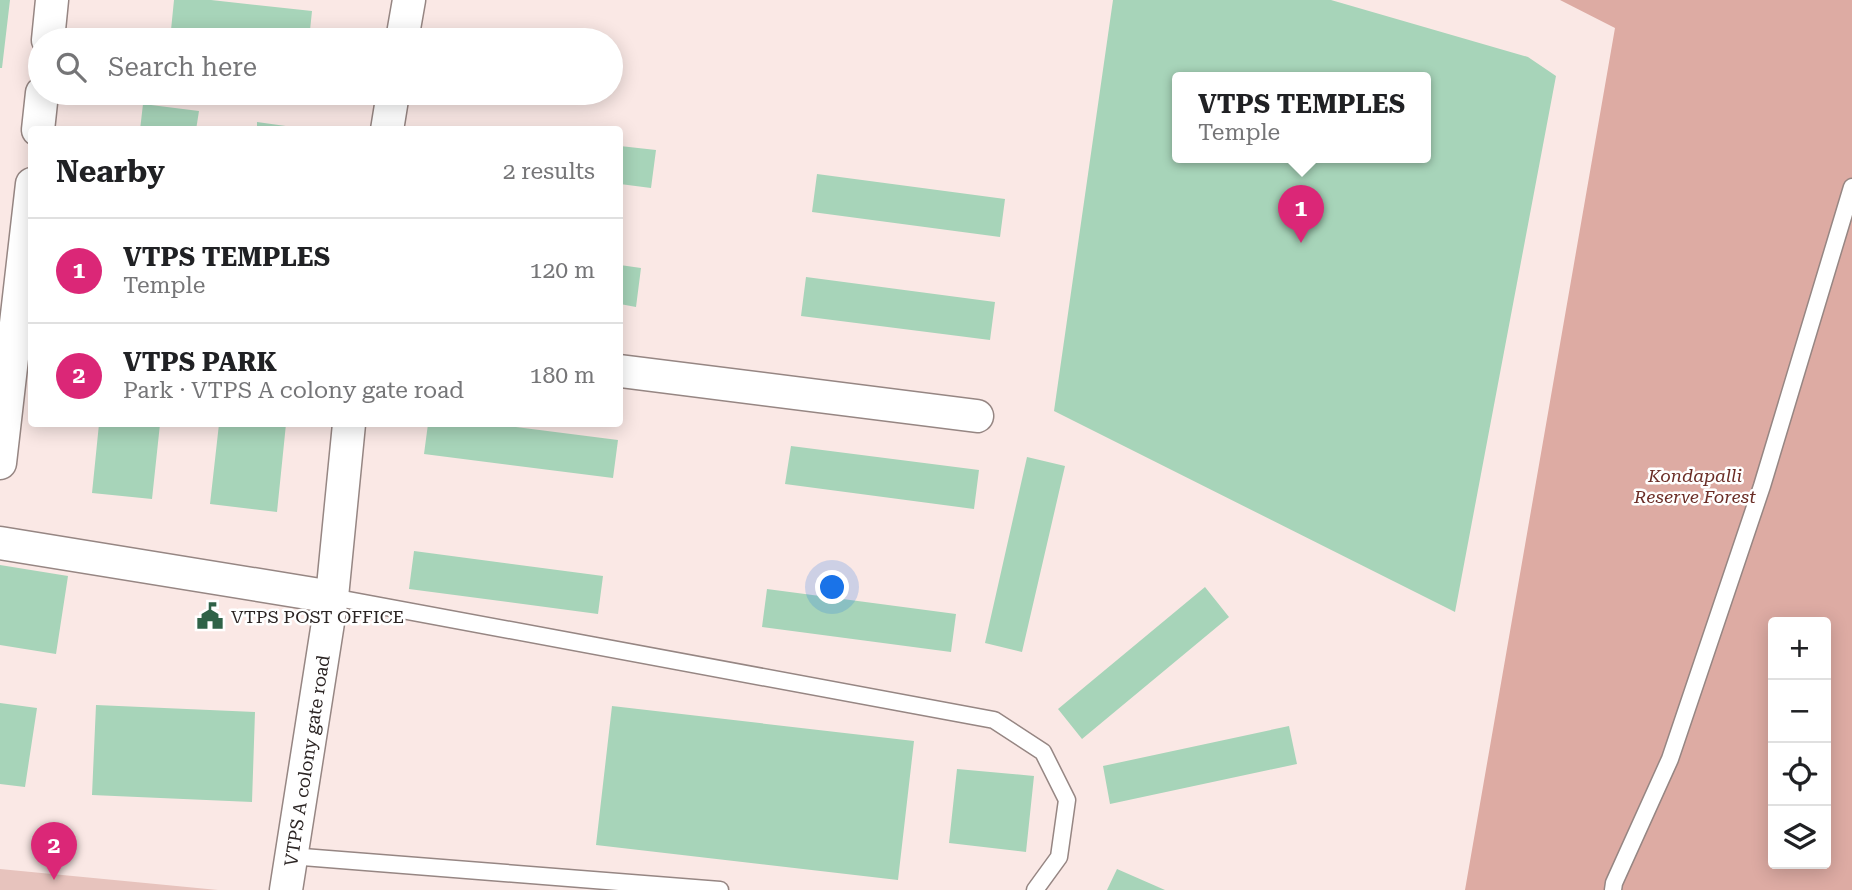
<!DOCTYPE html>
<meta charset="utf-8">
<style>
:root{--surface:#fff;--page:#f2f2f2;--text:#202124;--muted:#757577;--line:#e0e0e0;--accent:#db2777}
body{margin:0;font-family:"Roboto Serif",serif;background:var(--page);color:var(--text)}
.controls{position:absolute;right:21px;bottom:21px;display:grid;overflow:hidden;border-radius:7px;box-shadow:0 4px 18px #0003}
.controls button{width:63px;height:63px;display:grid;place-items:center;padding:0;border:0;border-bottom:2px solid var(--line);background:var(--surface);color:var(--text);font:35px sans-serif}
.you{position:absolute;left:833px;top:588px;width:24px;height:24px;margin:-18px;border:5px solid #fff;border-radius:50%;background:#1a73e8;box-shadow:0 0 0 10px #1a73e833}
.badge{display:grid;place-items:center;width:46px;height:46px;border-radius:50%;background:var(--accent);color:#fff;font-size:23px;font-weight:700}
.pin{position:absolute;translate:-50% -58px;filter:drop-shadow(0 2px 4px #0008)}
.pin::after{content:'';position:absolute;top:37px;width:24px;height:21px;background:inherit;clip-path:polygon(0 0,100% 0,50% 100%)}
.popup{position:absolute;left:1172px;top:72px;width:259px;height:91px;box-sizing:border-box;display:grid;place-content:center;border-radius:7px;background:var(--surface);filter:drop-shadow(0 2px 5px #0005);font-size:23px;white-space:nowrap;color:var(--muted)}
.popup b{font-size:26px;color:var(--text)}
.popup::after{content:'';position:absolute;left:50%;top:100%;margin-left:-14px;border:14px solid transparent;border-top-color:var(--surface)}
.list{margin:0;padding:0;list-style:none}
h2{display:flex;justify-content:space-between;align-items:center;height:91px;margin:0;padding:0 28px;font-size:30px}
h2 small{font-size:23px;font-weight:400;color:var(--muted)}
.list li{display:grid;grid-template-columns:46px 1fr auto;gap:21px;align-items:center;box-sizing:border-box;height:105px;padding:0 28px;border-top:2px solid var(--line)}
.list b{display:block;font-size:26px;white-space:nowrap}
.list p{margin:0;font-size:23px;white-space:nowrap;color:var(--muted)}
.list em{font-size:23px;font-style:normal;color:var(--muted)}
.icon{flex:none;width:38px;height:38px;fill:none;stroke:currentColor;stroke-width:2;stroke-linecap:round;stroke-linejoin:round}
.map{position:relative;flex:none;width:1852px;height:890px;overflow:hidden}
.search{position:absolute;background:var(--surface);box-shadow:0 4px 18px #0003;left:28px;top:28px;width:595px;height:77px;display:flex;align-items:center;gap:18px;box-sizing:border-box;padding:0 24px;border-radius:38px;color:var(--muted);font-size:26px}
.panel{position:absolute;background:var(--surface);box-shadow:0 4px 18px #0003;left:28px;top:126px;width:595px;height:301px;border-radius:7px}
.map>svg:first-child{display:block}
</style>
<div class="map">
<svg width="1852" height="890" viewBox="0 0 1852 890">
<rect width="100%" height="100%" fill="#fae8e5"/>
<path fill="#e7c3bd" d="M0 869 218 890H0Z"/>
<path fill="#ddaba3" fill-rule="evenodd" d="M1560 0H1852V890H1465L1615 28ZM1773 622H1826V864H1773Z"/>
<path fill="#a7d4b9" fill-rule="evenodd" d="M0 0H10L2 68H0Z
M174 0H211L312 11 309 40H170Z
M1113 0H1331L1528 57 1556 76 1455 612 1054 411ZM1177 77H1425V157H1177Z
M143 104 199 111 196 130H140Z
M257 122 300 128V130H257Z
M620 146 656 150 651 188 620 184Z
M817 174 1005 199 1000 237 812 212Z
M620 265 641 268 636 307 620 304Z
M806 277 995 302 990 340 801 316Z
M99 424H160L152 499 92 493Z
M219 424H286L277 512 210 504Z
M428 424H492L618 440 613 478 424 454Z
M791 446 979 470 974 509 785 484Z
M1027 457 1065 466 1022 652 985 643Z
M414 551 603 576 598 614 409 589Z
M0 565 68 576 56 654 0 645Z
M1205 587 1229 617 1082 739 1058 709Z
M767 589 956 614 951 652 762 627Z
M0 703 37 708 25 787 0 784Z
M96 705 255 712 252 802 92 795Z
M612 706 914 741 898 880 596 845Z
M1289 726 1297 764 1110 804 1103 766Z
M957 769 1034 776 1026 852 949 843Z
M1117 869 1165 890H1107Z"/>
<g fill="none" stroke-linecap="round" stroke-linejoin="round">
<defs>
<path id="service" d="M332 597 994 720 1043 752 1067 800 1059 857 1035 890
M290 856 720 890
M1613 890 1614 883 1670 759 1762 486 1852 187"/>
<g id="minor">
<path d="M48 40 52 0"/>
<path d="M402 40 409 0"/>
<path d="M38 130 42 93"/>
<path d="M387 130 393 93"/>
<path d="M620 371 977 416"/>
<path d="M0 463 32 184"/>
<path d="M0 543 332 597"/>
<path id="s1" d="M286 890 332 597 349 424"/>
</g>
</defs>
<use href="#service" stroke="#968683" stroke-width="19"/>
<use href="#minor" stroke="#968683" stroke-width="35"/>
<use href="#service" stroke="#fff" stroke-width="16"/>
<use href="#minor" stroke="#fff" stroke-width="32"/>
</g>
<defs>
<symbol id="civic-bare" viewBox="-9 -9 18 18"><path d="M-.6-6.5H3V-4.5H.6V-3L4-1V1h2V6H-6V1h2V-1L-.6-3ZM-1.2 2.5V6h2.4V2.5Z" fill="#2f6247" stroke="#fff" stroke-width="2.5" paint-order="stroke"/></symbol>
</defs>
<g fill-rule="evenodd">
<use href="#civic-bare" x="191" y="597" width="38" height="38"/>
</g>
<g text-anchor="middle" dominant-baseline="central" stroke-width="5" stroke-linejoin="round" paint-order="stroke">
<g font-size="18" font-style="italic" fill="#6b2d26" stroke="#fff">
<text x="1695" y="475">Kondapalli<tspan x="1695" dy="21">Reserve Forest</tspan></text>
</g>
<g font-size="18" fill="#2b2423" stroke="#fff" text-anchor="start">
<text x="231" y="616">VTPS POST OFFICE</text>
</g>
<g font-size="18" fill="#2b2423" stroke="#fff">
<text stroke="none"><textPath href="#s1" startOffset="131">VTPS A colony gate road</textPath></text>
</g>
</g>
</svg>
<div class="controls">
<button>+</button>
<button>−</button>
<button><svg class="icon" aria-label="locate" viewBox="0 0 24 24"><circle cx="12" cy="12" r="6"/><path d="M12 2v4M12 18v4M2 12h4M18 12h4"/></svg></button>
<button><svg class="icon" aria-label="layers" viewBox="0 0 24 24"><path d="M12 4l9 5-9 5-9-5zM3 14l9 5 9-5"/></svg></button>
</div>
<div class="you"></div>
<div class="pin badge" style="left:1301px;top:243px">1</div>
<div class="popup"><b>VTPS TEMPLES</b>Temple</div>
<div class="pin badge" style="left:54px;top:880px">2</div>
<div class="search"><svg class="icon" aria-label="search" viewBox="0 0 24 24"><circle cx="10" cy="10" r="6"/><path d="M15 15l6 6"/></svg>Search here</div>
<section class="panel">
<h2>Nearby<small>2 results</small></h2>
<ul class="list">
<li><span class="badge">1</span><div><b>VTPS TEMPLES</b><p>Temple</p></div><em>120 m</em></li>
<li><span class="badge">2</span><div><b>VTPS PARK</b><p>Park · VTPS A colony gate road</p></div><em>180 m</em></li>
</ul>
</section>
</div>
